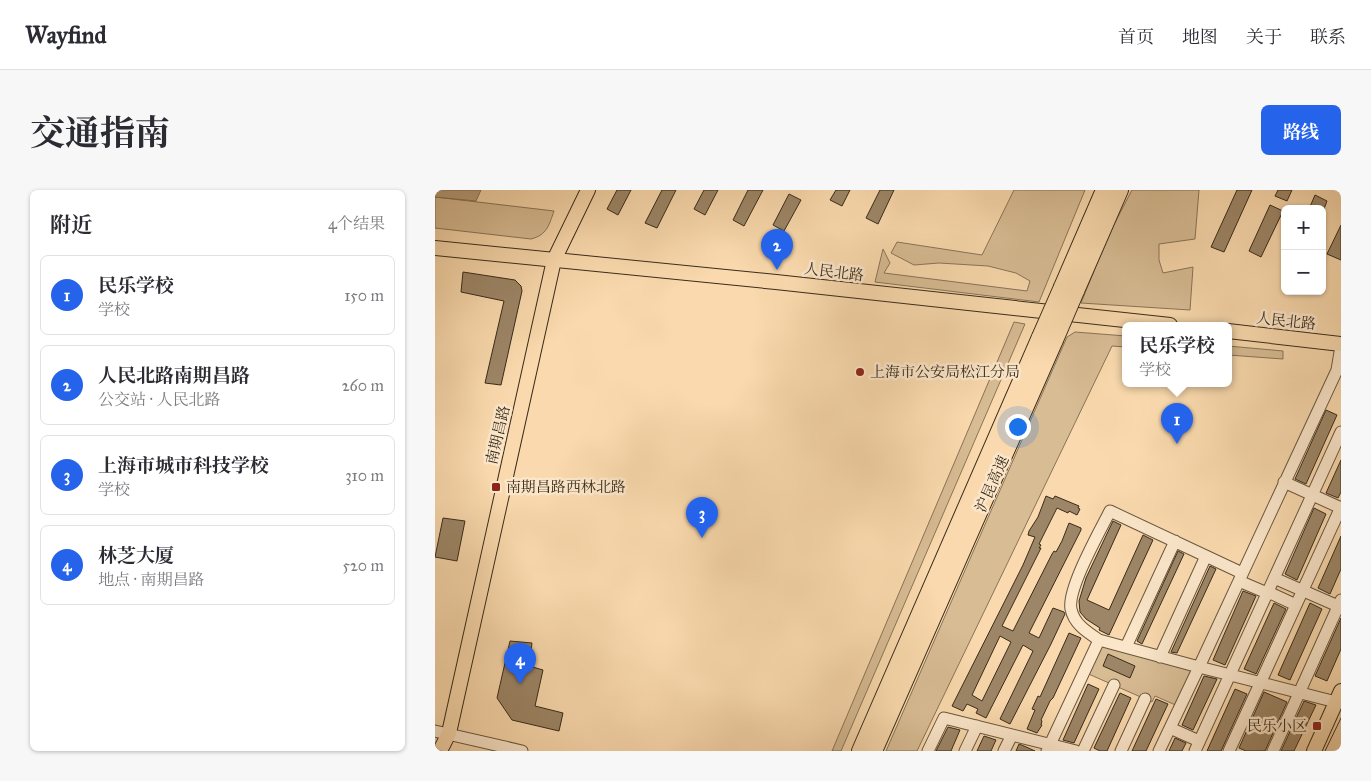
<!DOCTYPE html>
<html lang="zh">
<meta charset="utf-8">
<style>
:root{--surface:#fff;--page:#f7f7f7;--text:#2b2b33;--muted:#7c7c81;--line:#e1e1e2;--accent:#2563eb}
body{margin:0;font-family:"IM FELL Great Primer","Noto Serif SC",serif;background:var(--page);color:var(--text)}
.controls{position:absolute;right:15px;top:15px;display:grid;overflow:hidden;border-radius:8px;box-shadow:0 1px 4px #0004}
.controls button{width:45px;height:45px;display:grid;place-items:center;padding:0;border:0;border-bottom:1px solid var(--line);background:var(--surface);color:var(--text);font:25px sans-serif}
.you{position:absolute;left:582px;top:236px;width:18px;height:18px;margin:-12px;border:4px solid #fff;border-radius:50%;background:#1a73e8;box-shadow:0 0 0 8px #1a73e833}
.badge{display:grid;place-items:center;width:32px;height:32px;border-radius:50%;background:var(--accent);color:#fff;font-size:16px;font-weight:700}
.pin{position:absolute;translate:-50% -41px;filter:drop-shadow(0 1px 2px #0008)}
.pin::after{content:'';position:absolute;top:26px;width:18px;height:15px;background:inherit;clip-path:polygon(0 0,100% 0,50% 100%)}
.popup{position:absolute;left:687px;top:132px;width:110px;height:65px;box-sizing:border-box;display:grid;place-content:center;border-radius:8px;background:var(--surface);filter:drop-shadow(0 1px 4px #0005);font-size:16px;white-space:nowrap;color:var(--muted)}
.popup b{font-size:19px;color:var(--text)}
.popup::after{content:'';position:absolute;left:50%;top:100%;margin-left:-10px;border:10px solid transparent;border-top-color:var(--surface)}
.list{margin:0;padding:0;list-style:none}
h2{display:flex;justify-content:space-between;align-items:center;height:65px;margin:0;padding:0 20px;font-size:21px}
h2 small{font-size:16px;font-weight:400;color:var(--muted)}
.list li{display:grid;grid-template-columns:32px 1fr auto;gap:15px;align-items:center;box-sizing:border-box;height:80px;margin:0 10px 10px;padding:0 10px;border:1px solid var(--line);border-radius:8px}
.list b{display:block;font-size:19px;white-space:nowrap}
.list p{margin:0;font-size:16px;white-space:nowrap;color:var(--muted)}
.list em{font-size:16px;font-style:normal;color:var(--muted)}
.map{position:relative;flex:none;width:906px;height:561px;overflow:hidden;border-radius:8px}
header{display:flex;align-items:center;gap:30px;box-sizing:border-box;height:70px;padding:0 25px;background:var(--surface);border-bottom:1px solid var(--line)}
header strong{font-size:24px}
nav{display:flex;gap:28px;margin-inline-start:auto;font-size:18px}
.intro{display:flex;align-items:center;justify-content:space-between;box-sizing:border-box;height:120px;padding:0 30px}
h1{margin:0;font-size:35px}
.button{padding:12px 22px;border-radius:8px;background:var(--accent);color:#fff;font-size:18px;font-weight:700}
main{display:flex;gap:30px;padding:0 30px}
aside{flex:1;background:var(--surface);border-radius:8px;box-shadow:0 1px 4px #0004}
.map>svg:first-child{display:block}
</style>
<header>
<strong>Wayfind</strong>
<nav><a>首页</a><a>地图</a><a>关于</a><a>联系</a></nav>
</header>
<div class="intro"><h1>交通指南</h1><a class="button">路线</a></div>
<main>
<aside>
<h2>附近<small>4个结果</small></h2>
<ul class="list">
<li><span class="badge">1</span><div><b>民乐学校</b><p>学校</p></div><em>150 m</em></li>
<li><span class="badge">2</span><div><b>人民北路南期昌路</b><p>公交站 · 人民北路</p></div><em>260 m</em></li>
<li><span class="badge">3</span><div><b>上海市城市科技学校</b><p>学校</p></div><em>310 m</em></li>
<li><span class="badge">4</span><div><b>林芝大厦</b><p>地点 · 南期昌路</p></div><em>520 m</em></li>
</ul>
</aside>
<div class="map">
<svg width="906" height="561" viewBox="0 0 906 561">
<rect width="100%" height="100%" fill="#f9d9ad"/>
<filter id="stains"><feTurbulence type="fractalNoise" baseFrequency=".004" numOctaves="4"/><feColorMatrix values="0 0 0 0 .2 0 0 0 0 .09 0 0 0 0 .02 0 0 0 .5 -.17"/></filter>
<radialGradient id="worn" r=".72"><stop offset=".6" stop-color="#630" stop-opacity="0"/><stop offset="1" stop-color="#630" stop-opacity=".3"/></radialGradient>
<path fill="#d8bc94" stroke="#887458" d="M579 0H650L604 112 440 92 448 59 455 73 449 83 592 101 595 91 581 83 553 76 504 73 479 75 456 63 462 52 547 65Z
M697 0H764L760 49 724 54V70L728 83 758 77 755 120 646 113 674 44Z
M0 7 119 21C114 35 112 45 96 49L0 38Z
M579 132 590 134 406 561H397Z
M640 142 691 146V157L677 156 482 561H451L632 147Z
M793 156 848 161V169L793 165Z
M664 450 764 477 745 517 720 506 717 512 649 482Z"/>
<path fill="#b89e7b" stroke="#857055" d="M0 0H46L41 11 0 7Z"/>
<path fill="#9d8667" stroke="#392c1b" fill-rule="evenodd" d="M182 0H196L183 25 172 19Z
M227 0H241L222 38 210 33Z
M269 0H283L270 25 259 19Z
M313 0H328L309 36 298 30Z
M401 0H415L407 16 395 10Z
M445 0H459L443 34 431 28Z
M802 0H817L789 62 776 57Z
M843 0H857L852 11 840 6Z
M354 4 366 10 349 41 338 35Z
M880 5 892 11 889 19H874Z
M835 15 848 21 826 67 814 61Z
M906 35V70L892 64Z
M28 82 80 90 86 96 87 101 66 195 50 193 69 111 26 102Z
M891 220 902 225 871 294 860 289Z
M906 270V302L903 308 891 303Z
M611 306 618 309 620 306 644 316 643 318 645 319 642 325 634 321 633 323 622 318 604 354 606 355 604 358H606L567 436 578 441 617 364 619 361 621 362 627 351 634 333 646 338V340L594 443 604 448 618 418 629 422 630 424 616 454 575 534 565 529 598 461 588 455 551 528 541 523 543 519 532 514 528 521 517 516 588 375 600 347 593 345 594 341 603 327ZM565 446 576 452 547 511 537 505Z
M879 318 891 324 862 390 850 384Z
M8 328 30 331 22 371 0 367Z
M678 331 686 335 652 410 674 420 708 345 718 350 674 445 664 440 665 438 651 429 645 422 644 411 651 388Z
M906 346V379L895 404 883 398Z
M743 361 749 364 707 454 702 451Z
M775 376 781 379 742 463 736 462Z
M808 401 821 406 790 475 778 470Z
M839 413 851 419 821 484 819 483 809 479Z
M875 413 887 419 855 490 843 485Z
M906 428V459L892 491 880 486Z
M634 443 646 448 618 508 615 511 606 530 607 531 606 535H607L602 543 592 539 600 520 597 519 603 506 605 507Z
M75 451 97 453 94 476 108 480 100 516 128 523 124 541 77 530 62 508Z
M673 464 700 476 695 488 668 476Z
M769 486 782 489 758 540 747 535Z
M653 494 664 499 639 553 628 550Z
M800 499 812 504 786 561H772Z
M829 502 852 512 830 561H811L804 558Z
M685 503 696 508 672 561H665L659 558Z
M721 509 733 514 711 561H697Z
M869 511 881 515 859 561H846Z
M513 537 525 540 516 561H501Z
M549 546 561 550 556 561H542Z
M740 548 751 553 747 561H734Z
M584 554 589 556 600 561H581Z"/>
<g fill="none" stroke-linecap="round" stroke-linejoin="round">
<defs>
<path id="minor" d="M849 292 906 318
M839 388 903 416
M804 391 832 403
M833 402 861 415
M664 450C652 442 639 434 636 419 632 399 665 341 675 321L807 383
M691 457 740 351
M725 467 771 366
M735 538 764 551
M0 541 87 561
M493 561 509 528 641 561
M530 561 542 536
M569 561 577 545
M612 561 664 450 764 477 902 180 906 156
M648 561 679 495
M686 561 710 509
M724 561 764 477 901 512
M760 561 906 242
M794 561 906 317
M838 561 906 410"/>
<path id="major" d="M0 58 341 92 735 135
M793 141 906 154
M5 561 14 543 119 70 153 0
M879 561 906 501"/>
<path id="highway" d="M627 97 669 0
M641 101 685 0
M425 561 605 147
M439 561 620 150"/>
</defs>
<use href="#minor" stroke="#695740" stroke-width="13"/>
<use href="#major" stroke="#392c1b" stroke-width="16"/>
<use href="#highway" stroke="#392c1b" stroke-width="18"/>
<use href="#minor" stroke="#fbe6ca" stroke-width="11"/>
<use href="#major" stroke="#f9d9ad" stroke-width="14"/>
<use href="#highway" stroke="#f9d9ad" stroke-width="16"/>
<path stroke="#392c1b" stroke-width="1" d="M890 561 906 528"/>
<defs>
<path id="highway-bridge" d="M605 147 627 97
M620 150 641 101"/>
</defs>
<use href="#highway-bridge" stroke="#392c1b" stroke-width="18" stroke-linecap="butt"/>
<use href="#highway-bridge" stroke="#f9d9ad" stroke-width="16"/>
</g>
<g fill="#8f2418" stroke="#fbe6ca" stroke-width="2">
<circle cx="425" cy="182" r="5"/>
<rect x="56" y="292" width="10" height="10" rx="2.5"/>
<rect x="877" y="531" width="10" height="10" rx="2.5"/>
</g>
<g text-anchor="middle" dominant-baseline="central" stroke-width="5" stroke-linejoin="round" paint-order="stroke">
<g font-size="15" fill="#392c1b" stroke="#fbe6ca">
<text transform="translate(399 82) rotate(7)">人民北路</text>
<text transform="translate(851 131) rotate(6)">人民北路</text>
<text transform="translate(63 245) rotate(-77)">南期昌路</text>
<text transform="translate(557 294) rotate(-66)">沪昆高速</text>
</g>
<g font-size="15" fill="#392c1b" stroke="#fbe6ca" text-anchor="start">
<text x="435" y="182">上海市公安局松江分局</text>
<text x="71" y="297">南期昌路西林北路</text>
<text x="872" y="536" text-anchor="end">民乐小区</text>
</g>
</g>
<rect width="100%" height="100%" filter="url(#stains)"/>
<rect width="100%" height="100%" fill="url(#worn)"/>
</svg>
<div class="controls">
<button>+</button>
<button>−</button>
</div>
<div class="you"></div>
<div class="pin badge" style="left:742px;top:254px">1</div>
<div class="popup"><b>民乐学校</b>学校</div>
<div class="pin badge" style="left:342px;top:80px">2</div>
<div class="pin badge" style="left:267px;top:348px">3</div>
<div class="pin badge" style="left:85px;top:494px">4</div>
</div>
</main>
